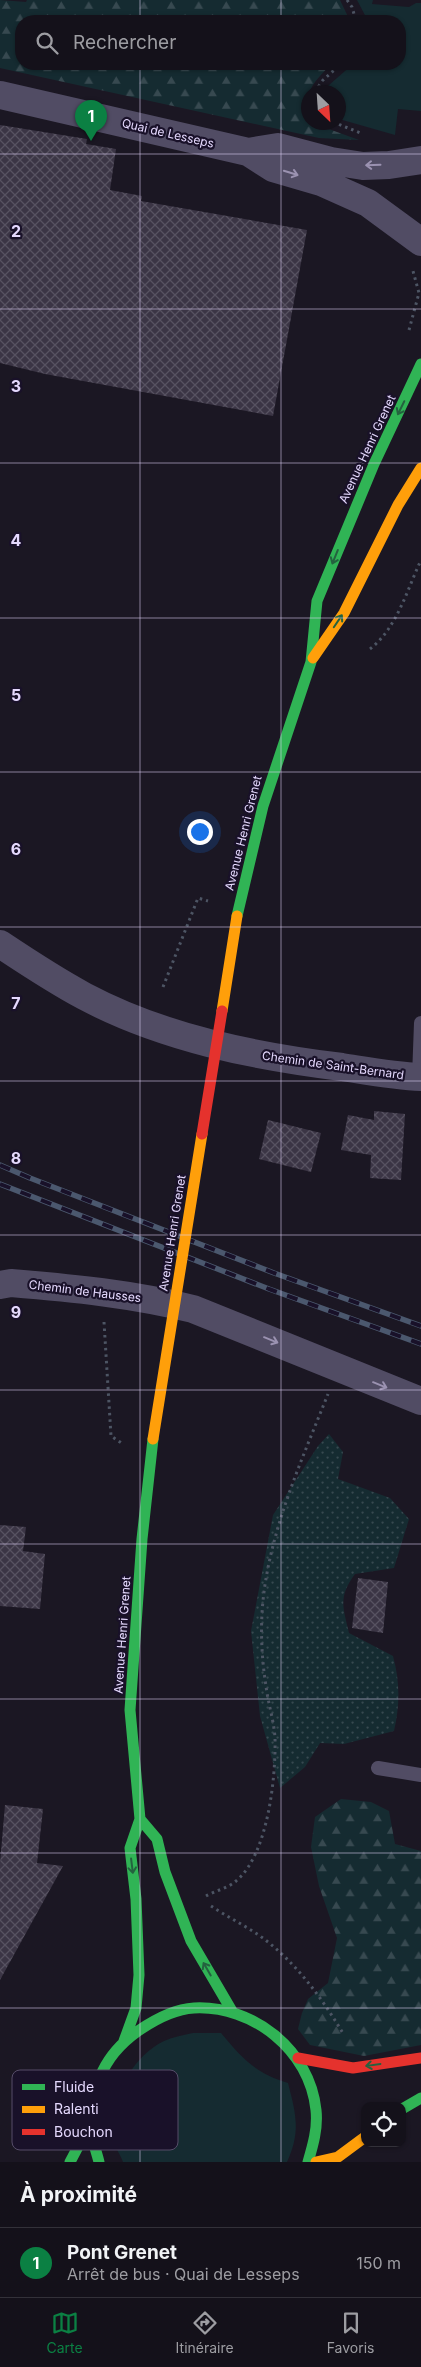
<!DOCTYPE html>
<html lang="fr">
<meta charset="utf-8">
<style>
:root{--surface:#14111a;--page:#1d1a23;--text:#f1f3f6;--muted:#9d9da2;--line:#333139;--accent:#0b8043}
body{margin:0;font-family:Inter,sans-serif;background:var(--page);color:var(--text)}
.controls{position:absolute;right:15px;bottom:15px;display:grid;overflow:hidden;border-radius:10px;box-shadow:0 1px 4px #0004}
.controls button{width:45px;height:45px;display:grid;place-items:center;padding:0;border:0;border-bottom:1px solid var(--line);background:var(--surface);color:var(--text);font:25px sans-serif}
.compass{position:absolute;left:301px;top:85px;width:45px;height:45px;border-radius:50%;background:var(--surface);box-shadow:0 1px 4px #0004;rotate:155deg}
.you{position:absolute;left:199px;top:831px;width:18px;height:18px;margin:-12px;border:4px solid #fff;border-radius:50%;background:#1a73e8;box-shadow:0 0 0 8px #1a73e833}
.badge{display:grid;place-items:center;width:32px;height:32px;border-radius:50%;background:var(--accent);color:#fff;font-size:16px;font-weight:700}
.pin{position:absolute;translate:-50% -41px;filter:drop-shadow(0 1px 2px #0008)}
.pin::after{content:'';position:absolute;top:26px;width:18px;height:15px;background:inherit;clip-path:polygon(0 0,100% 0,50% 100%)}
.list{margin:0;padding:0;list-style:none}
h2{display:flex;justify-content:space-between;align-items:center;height:65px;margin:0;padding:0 20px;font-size:21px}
h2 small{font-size:16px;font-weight:400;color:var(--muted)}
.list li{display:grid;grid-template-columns:32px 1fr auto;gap:15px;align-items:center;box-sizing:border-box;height:70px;padding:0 20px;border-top:1px solid var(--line)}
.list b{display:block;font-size:19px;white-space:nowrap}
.list p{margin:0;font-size:16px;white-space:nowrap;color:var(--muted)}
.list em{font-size:16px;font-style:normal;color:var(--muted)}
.icon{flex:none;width:28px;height:28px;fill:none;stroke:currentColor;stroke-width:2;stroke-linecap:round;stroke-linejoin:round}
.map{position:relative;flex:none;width:421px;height:2162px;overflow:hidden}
.search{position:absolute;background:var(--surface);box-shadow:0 1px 4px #0004;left:15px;right:15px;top:15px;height:55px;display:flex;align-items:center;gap:12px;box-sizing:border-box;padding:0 18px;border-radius:20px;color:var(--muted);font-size:19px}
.sheet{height:135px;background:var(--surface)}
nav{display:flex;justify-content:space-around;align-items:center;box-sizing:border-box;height:70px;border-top:1px solid var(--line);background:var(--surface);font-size:14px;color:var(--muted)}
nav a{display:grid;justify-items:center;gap:2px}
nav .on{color:var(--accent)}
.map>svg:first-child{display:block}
</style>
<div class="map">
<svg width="421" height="2162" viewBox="0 0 421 2162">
<defs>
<pattern id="forest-firs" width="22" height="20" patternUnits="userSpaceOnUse" patternTransform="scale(1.25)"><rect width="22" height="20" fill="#152b31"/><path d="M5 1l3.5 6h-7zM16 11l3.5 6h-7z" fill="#374950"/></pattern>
<pattern id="park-dots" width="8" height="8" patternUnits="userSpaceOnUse" patternTransform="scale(1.25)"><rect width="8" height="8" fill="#152b31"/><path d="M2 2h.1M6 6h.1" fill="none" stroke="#374950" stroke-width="1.8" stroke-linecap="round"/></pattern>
<pattern id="building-cross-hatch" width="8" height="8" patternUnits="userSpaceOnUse" patternTransform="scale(1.25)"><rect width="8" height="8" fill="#3b3545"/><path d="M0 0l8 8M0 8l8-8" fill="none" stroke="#575261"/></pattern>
</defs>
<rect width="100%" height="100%" fill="#1b1723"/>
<path fill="#152b31" d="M357 0H373L372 4 409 7 416 3H421V111L398 109 395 135 339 119 338 92H321L353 64H400V21H368Z
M193 2033H221C243 2059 255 2073 288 2083 296 2114 301 2132 287 2162H123C121 2156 117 2151 115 2145 104 2108 130 2057 164 2041 173 2037 184 2035 193 2033Z"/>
<path fill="url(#forest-firs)" d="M0 0 26 2 27 0H340L350 21H21V64H331C307 90 308 88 308 122L319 123 326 128 359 140 319 138 0 68Z
M341 1799 371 1802 389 1811 395 1844 421 1851V2045L364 2056 310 2045 298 2029 302 2013 308 1999 328 1983 337 1938 319 1886 311 1847 315 1817Z"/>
<path fill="url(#park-dots)" d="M329 1434 343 1452 338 1479 390 1498 409 1519 394 1568 355 1574C338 1597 343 1607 349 1633L393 1656C400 1681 400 1705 394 1731L344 1744 320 1743 305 1767 280 1788 260 1716 251 1631 273 1515 318 1446Z"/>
<path fill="url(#building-cross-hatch)" d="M0 125 87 139 86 144 116 149 110 190 142 196 141 201 307 230 273 416 45 374 0 363Z
M374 1111 405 1114 401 1180 370 1178 371 1155 341 1150 348 1115 374 1120Z
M268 1120 321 1133 311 1172 259 1159Z
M0 1525 26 1527 23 1551 45 1554 40 1609 0 1606Z
M358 1578 388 1582 383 1633 352 1628Z
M5 1805 43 1809 37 1863 63 1866 0 1980V1863Z"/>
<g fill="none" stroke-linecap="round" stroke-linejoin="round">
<path stroke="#4d5564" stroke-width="3" stroke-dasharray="2.5 4" stroke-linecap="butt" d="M347 0 352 7 356 21
M315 92 322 81 341 64
M333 122 363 134
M409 330 419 293 413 271
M370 649C397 628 407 590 421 560
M163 987 198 898 208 901
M104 1322 111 1436 123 1444
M206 1896C215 1891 228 1888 236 1881 268 1855 276 1777 275 1738 274 1721 268 1703 266 1686 261 1655 260 1622 264 1592 273 1523 303 1457 328 1394
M211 1906C226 1916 244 1925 260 1936 295 1961 322 1998 344 2035"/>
<path stroke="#514c64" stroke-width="14" d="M419 1077 421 1023
M378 1768 421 1775"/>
<path stroke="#514c64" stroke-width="28" d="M0 95 248 152 273 168 321 182 368 203 421 242
M248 152 278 147 331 161 363 166 389 165 421 160
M0 944C27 962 54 980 84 996 163 1038 253 1056 342 1067 368 1071 395 1076 421 1077
M0 1285 11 1283C72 1288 133 1294 193 1309L421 1401"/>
<path stroke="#30b455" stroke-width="11" d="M237 916 263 806 311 662 317 601 374 464 421 364
M140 1819 157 1839 165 1872 191 1941 232 2011
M124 2041 136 2008 139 1975 136 1899 130 1848 140 1819 130 1710 142 1539 153 1439
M402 2109 421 2098
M70 2162 90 2124
M99 2162C96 2150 91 2137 90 2125 89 2109 95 2091 100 2077 108 2057 121 2043 138 2031 154 2020 174 2009 194 2008 253 2005 310 2050 316 2110 318 2128 313 2145 308 2162"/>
<path stroke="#ff9f0a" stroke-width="11" d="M313 658 344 613 398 505 421 468
M316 2162 338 2157 365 2137"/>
<path stroke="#e5322d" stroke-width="11" d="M298 2058 353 2068 421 2058"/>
<defs>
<path id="rail" d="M0 1165 30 1178 274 1273 421 1326
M0 1184 269 1289 421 1344"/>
</defs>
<use href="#rail" stroke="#4b586e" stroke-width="5.5"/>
<use href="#rail" stroke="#191129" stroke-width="4" stroke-dasharray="11" stroke-linecap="butt"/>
<path stroke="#ff9f0a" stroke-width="11" d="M222 1011 237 916
M153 1439 202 1134"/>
<path stroke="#e5322d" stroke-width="11" d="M202 1134 222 1011"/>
</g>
<defs><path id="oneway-shaft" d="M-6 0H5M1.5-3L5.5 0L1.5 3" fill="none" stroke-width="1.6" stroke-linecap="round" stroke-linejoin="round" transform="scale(1.25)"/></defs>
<g stroke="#9b92b1">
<use href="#oneway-shaft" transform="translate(373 165) rotate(178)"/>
<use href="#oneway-shaft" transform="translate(291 173) rotate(17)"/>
<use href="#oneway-shaft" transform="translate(271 1340) rotate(22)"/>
<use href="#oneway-shaft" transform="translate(380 1385) rotate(22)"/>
</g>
<g stroke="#24623f">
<use href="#oneway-shaft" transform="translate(401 408) rotate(116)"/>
<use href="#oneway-shaft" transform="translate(335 557) rotate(112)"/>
<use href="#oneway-shaft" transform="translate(338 621) rotate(-56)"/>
<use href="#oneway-shaft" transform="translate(132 1866) rotate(83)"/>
<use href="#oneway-shaft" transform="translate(207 1969) rotate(-120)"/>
<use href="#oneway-shaft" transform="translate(373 2065) rotate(172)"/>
</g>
<path fill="none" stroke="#e5d9fe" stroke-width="1" stroke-opacity="0.55" d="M140 0V21M281 0V21M140 64V2162M281 64V2162M0 154H421M0 309H421M0 463H421M0 618H421M0 772H421M0 927H421M0 1081H421M0 1235H421M0 1390H421M0 1544H421M0 1699H421M0 1853H421M0 2008H421"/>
<g text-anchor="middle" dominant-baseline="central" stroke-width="4.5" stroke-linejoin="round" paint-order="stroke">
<g font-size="12" fill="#e5d9fe" stroke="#191129">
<text transform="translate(168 133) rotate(13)">Quai de Lesseps</text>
<text transform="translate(367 449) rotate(-65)">Avenue Henri Grenet</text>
<text transform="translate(243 833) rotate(-76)">Avenue Henri Grenet</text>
<text transform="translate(333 1065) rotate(8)">Chemin de Saint-Bernard</text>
<text transform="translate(172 1233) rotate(-81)">Avenue Henri Grenet</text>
<text transform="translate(85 1291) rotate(7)">Chemin de Hausses</text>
<text transform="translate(122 1635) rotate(-86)">Avenue Henri Grenet</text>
</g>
</g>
<rect x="12" y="2070" width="166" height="80" rx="8" fill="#191129" stroke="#564d69" stroke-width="1"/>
<rect x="22" y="2084" width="23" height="6" fill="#30b455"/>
<rect x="22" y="2106" width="23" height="7" fill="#ff9f0a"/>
<rect x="22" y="2129" width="23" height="6" fill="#e5322d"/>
<g font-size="14" fill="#e5d9fe">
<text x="54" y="2092">Fluide</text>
<text x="54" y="2114">Ralenti</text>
<text x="54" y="2137">Bouchon</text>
</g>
<g font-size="16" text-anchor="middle" font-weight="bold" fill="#e5d9fe" stroke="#191129" stroke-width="4.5" stroke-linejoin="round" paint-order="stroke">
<text x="16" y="237">2</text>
<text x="16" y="392">3</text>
<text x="16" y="546">4</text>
<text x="16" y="701">5</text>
<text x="16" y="855">6</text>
<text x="16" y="1009">7</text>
<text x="16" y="1164">8</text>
<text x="16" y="1318">9</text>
</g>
</svg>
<div class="controls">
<button><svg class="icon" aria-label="locate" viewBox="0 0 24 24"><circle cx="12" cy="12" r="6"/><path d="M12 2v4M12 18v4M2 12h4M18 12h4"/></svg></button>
</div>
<svg class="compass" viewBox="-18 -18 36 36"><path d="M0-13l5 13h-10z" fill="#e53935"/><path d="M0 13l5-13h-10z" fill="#9d9da2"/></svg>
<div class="you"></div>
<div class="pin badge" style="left:91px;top:141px">1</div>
<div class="search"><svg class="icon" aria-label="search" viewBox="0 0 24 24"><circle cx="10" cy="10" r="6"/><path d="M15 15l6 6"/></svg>Rechercher</div>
</div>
<section class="sheet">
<h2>À proximité<small></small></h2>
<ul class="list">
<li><span class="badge">1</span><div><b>Pont Grenet</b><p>Arrêt de bus · Quai de Lesseps</p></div><em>150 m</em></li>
</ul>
</section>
<nav>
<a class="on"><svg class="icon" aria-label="map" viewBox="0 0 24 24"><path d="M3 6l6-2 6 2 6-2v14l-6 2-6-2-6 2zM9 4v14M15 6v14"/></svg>Carte</a>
<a><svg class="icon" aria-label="directions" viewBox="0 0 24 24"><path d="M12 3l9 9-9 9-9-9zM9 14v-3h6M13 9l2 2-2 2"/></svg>Itinéraire</a>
<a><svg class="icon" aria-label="saved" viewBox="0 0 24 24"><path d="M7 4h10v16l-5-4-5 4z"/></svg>Favoris</a>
</nav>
